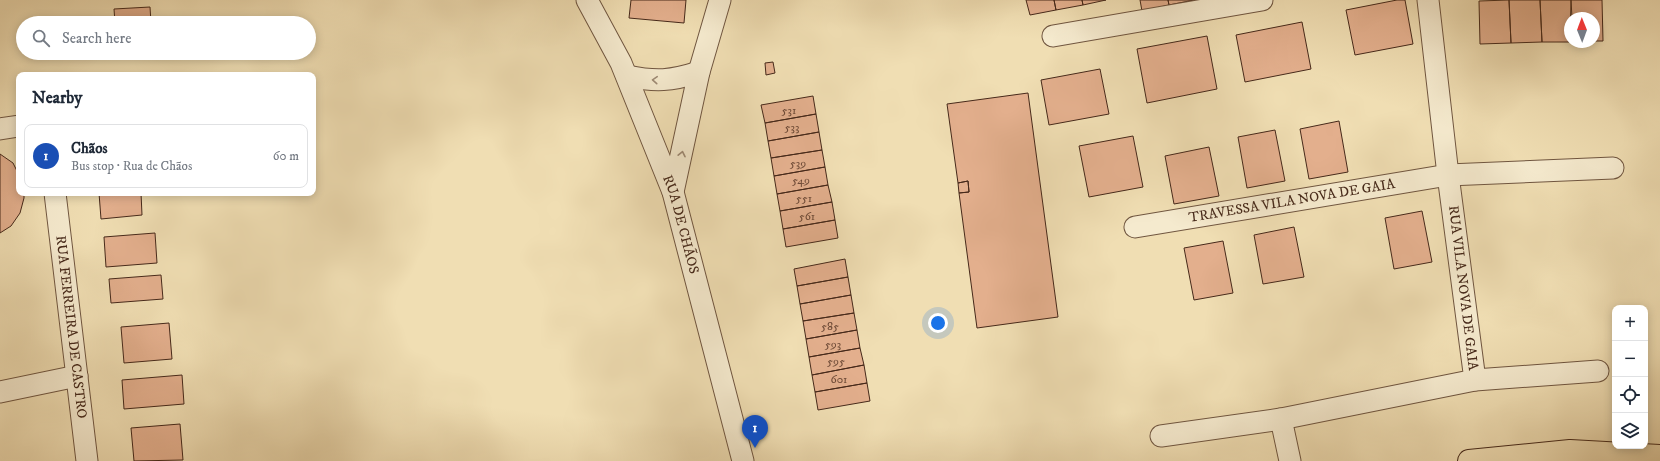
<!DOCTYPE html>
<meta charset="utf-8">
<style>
:root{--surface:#fff;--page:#f6f6f7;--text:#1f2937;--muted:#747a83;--line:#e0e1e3;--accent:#8f2418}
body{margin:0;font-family:"IM FELL DW Pica",serif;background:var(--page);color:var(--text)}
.controls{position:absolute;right:12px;bottom:12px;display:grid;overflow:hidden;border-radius:8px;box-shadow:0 2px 10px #0003}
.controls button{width:36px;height:36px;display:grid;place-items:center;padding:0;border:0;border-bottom:1px solid var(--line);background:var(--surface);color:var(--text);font:20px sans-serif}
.compass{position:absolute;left:1564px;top:12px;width:36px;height:36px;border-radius:50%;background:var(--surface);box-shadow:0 2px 10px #0003;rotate:359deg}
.you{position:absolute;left:938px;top:323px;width:14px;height:14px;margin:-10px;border:3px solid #fff;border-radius:50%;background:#1a73e8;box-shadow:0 0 0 6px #1a73e833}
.badge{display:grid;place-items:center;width:26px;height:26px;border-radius:50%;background:var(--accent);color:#fff;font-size:13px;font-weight:700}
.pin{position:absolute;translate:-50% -33px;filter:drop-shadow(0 1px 2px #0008)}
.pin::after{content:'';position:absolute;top:21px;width:14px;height:12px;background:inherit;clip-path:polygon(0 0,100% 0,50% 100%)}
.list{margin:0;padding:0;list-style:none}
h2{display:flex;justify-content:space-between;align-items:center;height:52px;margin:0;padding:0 16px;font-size:17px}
h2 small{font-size:13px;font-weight:400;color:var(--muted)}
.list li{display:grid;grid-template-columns:26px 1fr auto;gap:12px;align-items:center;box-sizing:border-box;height:64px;margin:0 8px 8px;padding:0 8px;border:1px solid var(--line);border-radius:8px}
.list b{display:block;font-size:15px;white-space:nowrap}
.list p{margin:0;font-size:13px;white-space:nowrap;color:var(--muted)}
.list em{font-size:13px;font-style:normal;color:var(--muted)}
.icon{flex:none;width:22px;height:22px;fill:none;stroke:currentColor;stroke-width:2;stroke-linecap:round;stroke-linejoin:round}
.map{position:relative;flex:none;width:1660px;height:461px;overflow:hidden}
.search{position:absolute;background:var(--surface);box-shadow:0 2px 10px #0003;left:16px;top:16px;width:300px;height:44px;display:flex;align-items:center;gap:10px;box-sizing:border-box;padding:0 14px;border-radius:22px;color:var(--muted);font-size:15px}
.panel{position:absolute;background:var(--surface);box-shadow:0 2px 10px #0003;left:16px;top:72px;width:300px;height:124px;border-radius:8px}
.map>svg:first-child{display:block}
</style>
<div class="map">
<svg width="1660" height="461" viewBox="0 0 1660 461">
<rect width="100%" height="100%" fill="#f0deb3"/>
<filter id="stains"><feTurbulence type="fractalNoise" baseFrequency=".005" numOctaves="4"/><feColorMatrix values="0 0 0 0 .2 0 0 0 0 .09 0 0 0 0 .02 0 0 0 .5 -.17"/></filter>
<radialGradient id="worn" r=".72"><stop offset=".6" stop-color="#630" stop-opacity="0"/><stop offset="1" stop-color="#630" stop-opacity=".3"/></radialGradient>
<path fill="#e3af8d" stroke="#46291a" d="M631 0H686L684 23 629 18Z
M1026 0H1054L1056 10 1030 15Z
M1054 0H1082L1083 5 1056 10Z
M1082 0H1106L1083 5Z
M1140 0H1168L1169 5 1142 11Z
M1168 0H1194L1169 5Z
M1397 0H1405L1413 44 1355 55 1346 10Z
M1509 0H1540L1542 42 1511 43Z
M1509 0 1511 43 1480 44 1479 1Z
M1540 0H1571L1570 42H1542Z
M1571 0H1602L1603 41H1594V18H1572Z
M150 7 151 23H115L114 9Z
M1302 22 1311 69 1245 82 1236 35Z
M1207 36 1217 89 1147 103 1137 49Z
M117 53H153V54L117 56Z
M773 62 775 73 766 75 765 63Z
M1100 69 1109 114 1049 125 1041 80Z
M1028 93 1058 317 977 328 959 193 969 192 968 181 958 183 947 104Z
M813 96 816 114 765 123 761 105Z
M816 114 819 132 768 141 765 123Z
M1339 121 1348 172 1309 179 1300 129Z
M1275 130 1285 181 1247 188 1238 137Z
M819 132 822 150 771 158 768 141Z
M1133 136 1143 187 1089 197 1079 146Z
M1209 147 1219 196 1174 204 1165 156Z
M822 150 825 167 774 176 771 158Z
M0 154 13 163 19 175V193H24V198L20 213 11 226 0 233Z
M825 167 828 185 777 194 774 176Z
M968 181 969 192 959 193 958 183Z
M828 185 832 202 780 211 777 194Z
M99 193H141L142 215 101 219Z
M832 202 835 220 783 229 780 211Z
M1422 211 1432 262 1394 269 1385 218Z
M835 220 838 238 786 247 783 229Z
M1294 227 1304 277 1263 284 1254 235Z
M155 233 157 263 106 267 104 237Z
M1223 241 1233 293 1194 300 1184 248Z
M845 259 848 277 797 286 794 269Z
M161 275 163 299 111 303 109 279Z
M848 277 851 295 800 304 797 286Z
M851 295 854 313 803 321 800 304Z
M854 313 857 330 806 339 803 321Z
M169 323 172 359 124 363 121 327Z
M857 330 860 348 809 357 806 339Z
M860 348 864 365 812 375 809 357Z
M864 365 867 383 815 392 812 375Z
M182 375 184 404 124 409 122 380Z
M867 383 870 401 818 410 815 392Z
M180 424 183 460 134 461 131 428Z"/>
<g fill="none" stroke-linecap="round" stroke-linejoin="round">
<defs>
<g id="street">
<path id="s1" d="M587 0 621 63 673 192 743 461"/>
<path d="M1053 36 1262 0"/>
<path d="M699 72 720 0"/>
<path d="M627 76C656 82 671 81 699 72L673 192"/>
<path d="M0 129 19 126"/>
<path id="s2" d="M55 193 87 461"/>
<path id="s3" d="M1135 227 1448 175 1613 168"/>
<path d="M1475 380 1598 371"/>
<path d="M0 392 77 376"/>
<path d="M1161 436 1281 419"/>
<path d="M1290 461 1281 419 1475 380 1448 175 1428 0"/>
</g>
<path id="primary" d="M1469 461 1570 451 1660 456"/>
</defs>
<use href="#street" stroke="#705640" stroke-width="23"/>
<use href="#primary" stroke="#46291a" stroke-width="24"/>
<use href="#street" stroke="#f5eace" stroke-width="21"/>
<use href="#primary" stroke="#f0deb3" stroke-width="22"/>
</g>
<defs><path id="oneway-chevron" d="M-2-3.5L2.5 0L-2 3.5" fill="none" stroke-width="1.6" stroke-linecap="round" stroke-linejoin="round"/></defs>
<g stroke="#9e8a74">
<use href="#oneway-chevron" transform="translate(655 80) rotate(-176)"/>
<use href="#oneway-chevron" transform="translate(682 154) rotate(-78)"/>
</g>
<g text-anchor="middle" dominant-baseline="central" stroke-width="3.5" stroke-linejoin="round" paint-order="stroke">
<g font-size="12" fill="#6d4a37">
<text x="789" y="110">531</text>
<text x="792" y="127">533</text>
<text x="798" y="163">539</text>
<text x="801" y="180">549</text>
<text x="804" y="198">551</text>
<text x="807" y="216">561</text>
<text x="830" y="326">585</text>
<text x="833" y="344">593</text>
<text x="836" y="361">595</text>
<text x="839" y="379">601</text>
</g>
<g font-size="14" fill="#46291a" stroke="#f5eace">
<text stroke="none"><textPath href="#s3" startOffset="159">TRAVESSA VILA NOVA DE GAIA</textPath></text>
<text stroke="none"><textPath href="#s1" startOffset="244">RUA DE CHÃOS</textPath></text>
<text transform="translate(1463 288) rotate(83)">RUA VILA NOVA DE GAIA</text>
<text stroke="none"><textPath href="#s2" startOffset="135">RUA FERREIRA DE CASTRO</textPath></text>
</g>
</g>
<rect width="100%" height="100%" filter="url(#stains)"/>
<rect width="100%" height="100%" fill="url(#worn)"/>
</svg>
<div class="controls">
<button>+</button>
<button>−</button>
<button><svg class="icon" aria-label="locate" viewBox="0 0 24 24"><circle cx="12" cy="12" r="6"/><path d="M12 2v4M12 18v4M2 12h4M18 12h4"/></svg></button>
<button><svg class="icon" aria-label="layers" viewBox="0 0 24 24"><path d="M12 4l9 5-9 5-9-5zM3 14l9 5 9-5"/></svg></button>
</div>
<svg class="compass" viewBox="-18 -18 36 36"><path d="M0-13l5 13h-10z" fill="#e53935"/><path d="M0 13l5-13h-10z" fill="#747a83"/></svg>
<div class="you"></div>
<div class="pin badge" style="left:755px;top:448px;background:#1a4fb4">1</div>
<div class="search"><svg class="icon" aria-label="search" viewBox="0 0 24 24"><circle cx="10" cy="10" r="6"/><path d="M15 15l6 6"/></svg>Search here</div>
<section class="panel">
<h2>Nearby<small></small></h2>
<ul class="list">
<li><span class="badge" style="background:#1a4fb4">1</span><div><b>Chãos</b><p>Bus stop · Rua de Chãos</p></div><em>60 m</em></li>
</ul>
</section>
</div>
